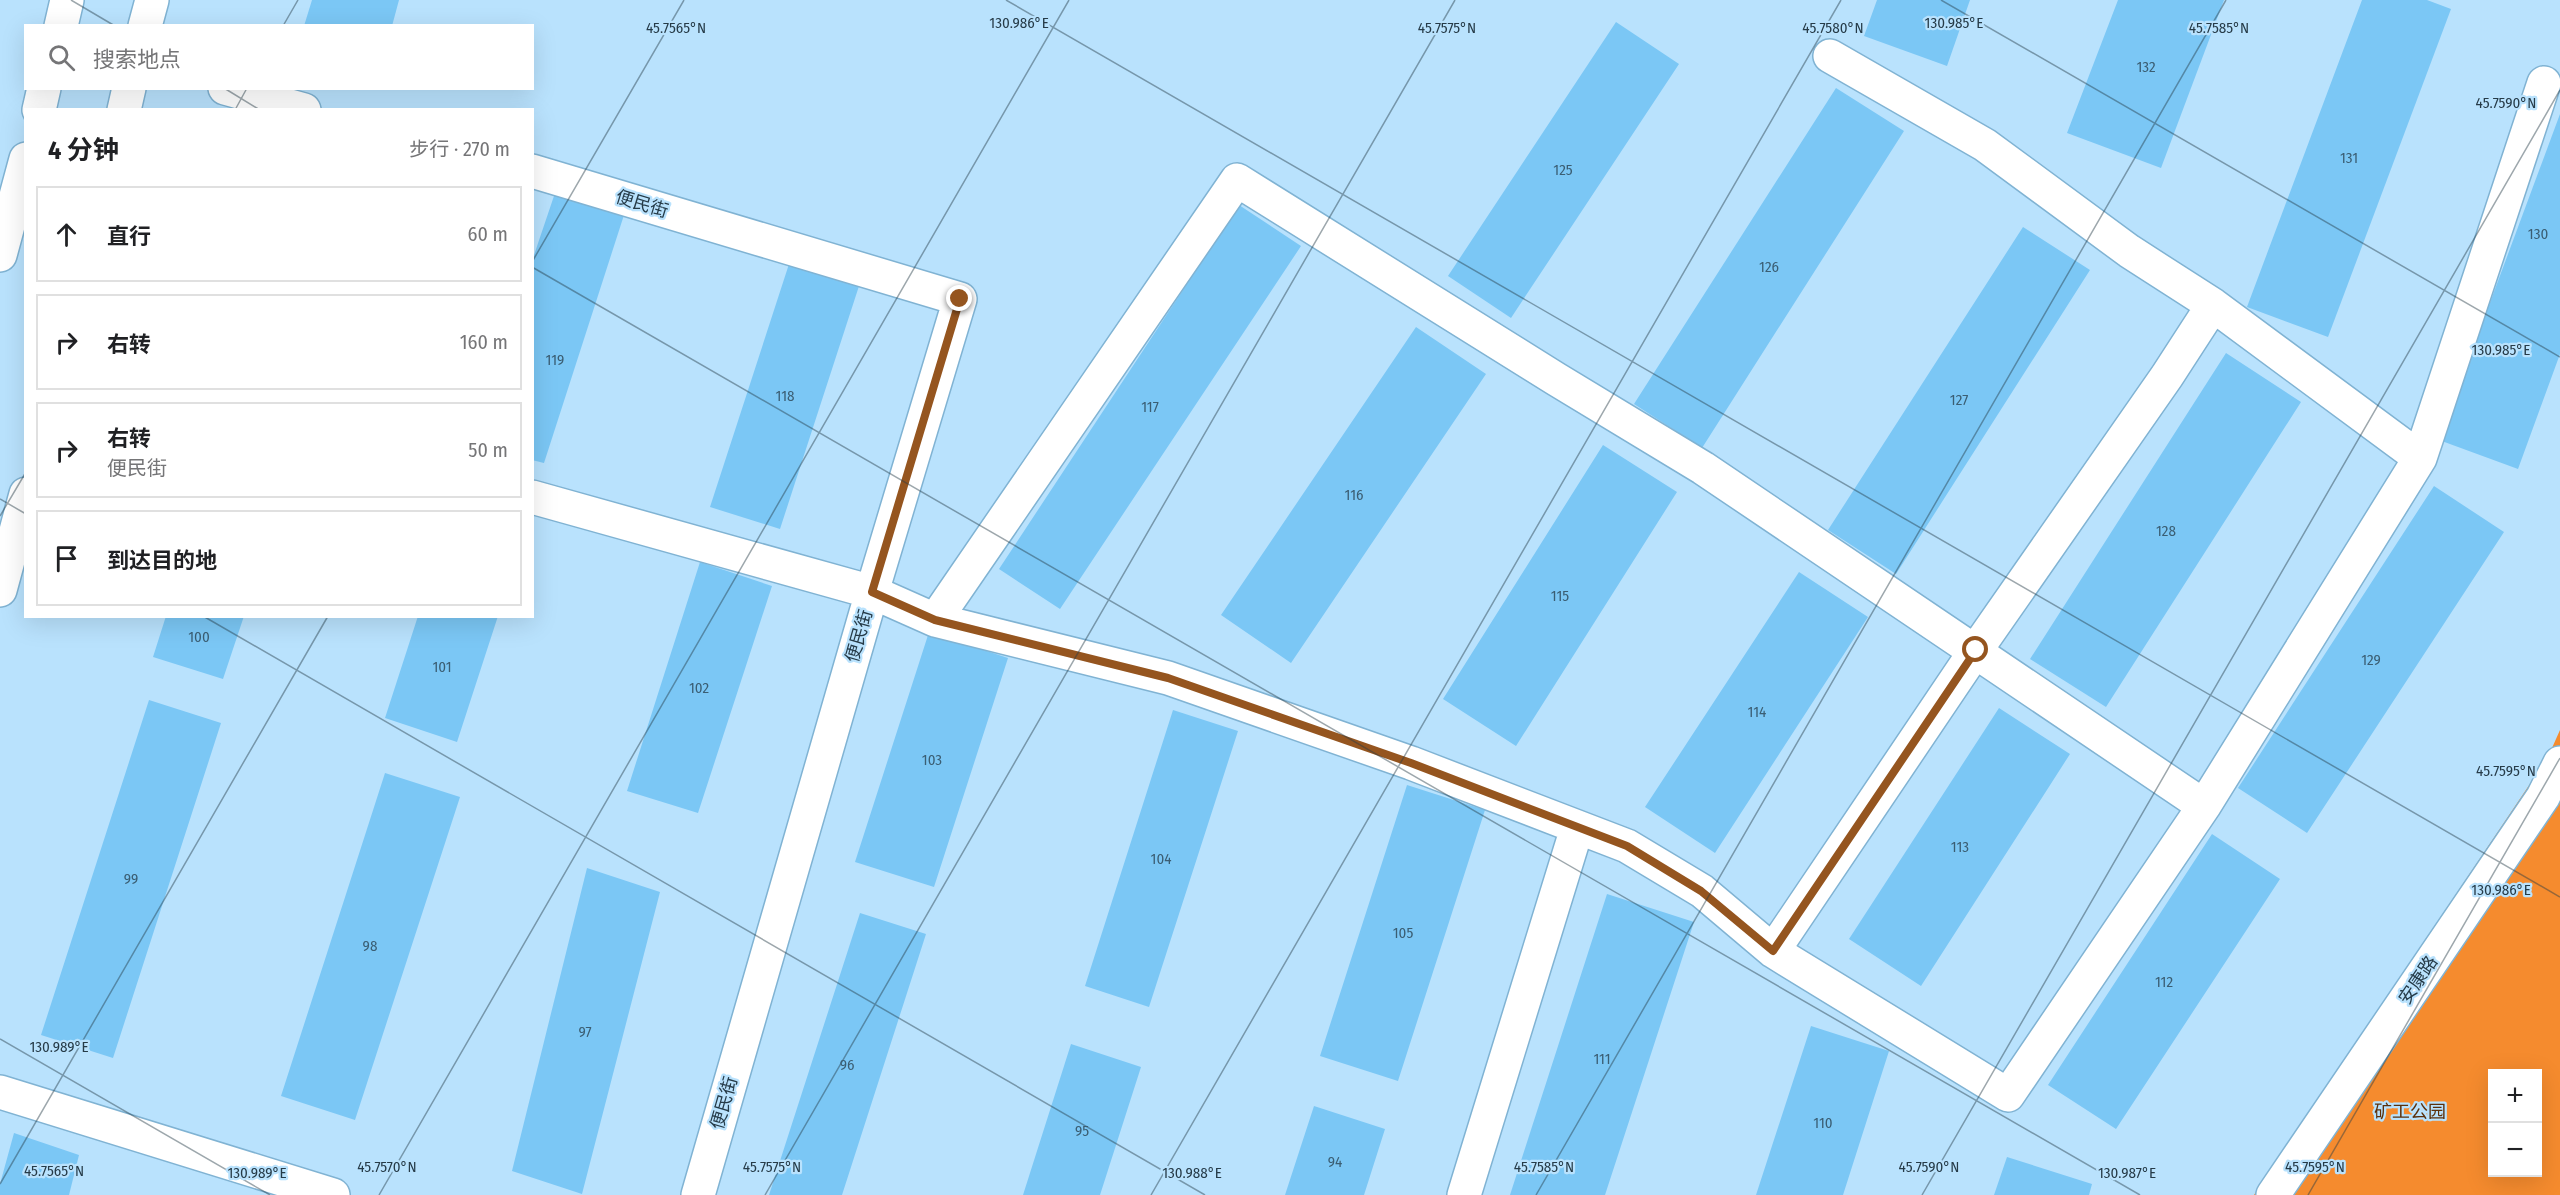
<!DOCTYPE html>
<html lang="zh">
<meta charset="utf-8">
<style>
:root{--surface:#fff;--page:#f6f6f6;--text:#202124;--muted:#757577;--line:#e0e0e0}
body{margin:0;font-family:"Fira Sans Condensed","Noto Sans SC",sans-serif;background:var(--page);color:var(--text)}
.controls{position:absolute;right:18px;bottom:18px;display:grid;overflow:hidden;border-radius:0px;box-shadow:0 6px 24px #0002}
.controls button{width:54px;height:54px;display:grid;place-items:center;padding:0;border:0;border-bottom:2px solid var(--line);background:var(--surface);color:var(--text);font:30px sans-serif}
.stop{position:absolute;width:18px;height:18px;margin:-14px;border:4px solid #95551f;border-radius:50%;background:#fff}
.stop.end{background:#95551f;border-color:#fff;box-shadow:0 2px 6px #0008}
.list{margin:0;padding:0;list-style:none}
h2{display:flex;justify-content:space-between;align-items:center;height:78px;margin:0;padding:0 24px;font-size:26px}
h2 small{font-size:20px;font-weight:400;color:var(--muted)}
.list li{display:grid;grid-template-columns:39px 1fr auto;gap:18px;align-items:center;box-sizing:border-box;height:96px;margin:0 12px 12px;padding:0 12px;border:2px solid var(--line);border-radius:0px}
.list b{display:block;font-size:22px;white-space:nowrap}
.list p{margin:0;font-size:20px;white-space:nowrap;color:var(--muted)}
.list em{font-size:20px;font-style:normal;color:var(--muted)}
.icon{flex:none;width:33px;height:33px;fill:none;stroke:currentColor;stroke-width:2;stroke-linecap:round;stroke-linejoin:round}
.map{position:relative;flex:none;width:2560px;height:1195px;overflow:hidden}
.search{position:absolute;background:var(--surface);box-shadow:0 6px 24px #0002;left:24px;top:24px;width:510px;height:66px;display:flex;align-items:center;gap:15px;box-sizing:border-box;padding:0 21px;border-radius:0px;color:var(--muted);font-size:22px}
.panel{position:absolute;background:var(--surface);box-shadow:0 6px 24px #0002;left:24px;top:108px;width:510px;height:510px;border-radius:0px}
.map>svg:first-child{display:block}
</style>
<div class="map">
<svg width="2560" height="1195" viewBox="0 0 2560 1195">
<rect width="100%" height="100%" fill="#b9e2fd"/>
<path fill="#f58b2e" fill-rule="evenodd" d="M2560 730V1195H2254L2548 757ZM2492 1074H2538V1172H2492Z"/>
<path fill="#7bc7f5" d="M312 0H399L392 26H304Z
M1877 0H1970L1947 66 1864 36Z
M2118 0H2224L2161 168 2067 133Z
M2362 0H2427L2451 9 2328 337 2247 307Z
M1616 22 1679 64 1511 318 1448 276Z
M1836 88 1904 131 1702 448 1634 404Z
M2560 114V354L2518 469 2439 440Z
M555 193 624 215 544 463 532 460V261Z
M1239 205 1301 246 1060 609 999 569Z
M2023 227 2090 270 1896 574 1828 530Z
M789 264 859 286 780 529 710 507Z
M1416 327 1486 374 1291 663 1221 615Z
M2226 353 2301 402 2106 707 2030 659Z
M1603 445 1677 492 1516 746 1443 699Z
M2434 486 2504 532 2307 833 2238 788Z
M700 562 772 586 698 813 627 791Z
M1799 572 1868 617 1715 853 1645 807Z
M166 616H244L223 679 153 657Z
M418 616H498L457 742 385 718Z
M929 632 1008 658 934 887 855 862Z
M149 700 221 723 113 1058 41 1035Z
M1999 708 2070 754 1921 986 1849 939Z
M1173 710 1238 731 1149 1007 1085 986Z
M385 773 460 797 355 1120 281 1096Z
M1407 785 1485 810 1398 1081 1320 1056Z
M2212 834 2280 879 2116 1129 2048 1085Z
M587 868 660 892 582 1194 512 1171Z
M1607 894 1694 922 1605 1195H1510Z
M860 913 926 934 842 1195H769Z
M1811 1026 1889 1051 1843 1195H1756Z
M1071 1044 1141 1067 1100 1195H1023Z
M1314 1106 1385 1129 1364 1195H1285Z
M14 1133 79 1155 69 1195H0V1184Z
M2007 1157 2092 1184 2089 1195H1994Z"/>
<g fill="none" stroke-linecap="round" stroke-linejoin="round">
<defs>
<path id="street" d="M1830 56 1985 145 2129 251 2213 305 2420 458
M225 88 304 110
M532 171 960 299 872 592 698 1195
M532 497 872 592 935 620 1168 678 1411 763 1627 846 1702 891 1773 951 2008 1095 2204 806 2420 458 2544 83
M935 620 1237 180 1556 379 1703 468 2204 806
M1773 951 1976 650 2167 376 2213 305
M0 1092 333 1195
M1464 1195 1577 828
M2273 1195 2543 797 2560 763"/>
<path id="highway" d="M61 26 67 0
M145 26 152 0
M39 110 44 88
M124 110 129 88
M0 255 26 159
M0 590 26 494"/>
</defs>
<use href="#street" stroke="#80b3d3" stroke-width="36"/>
<use href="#highway" stroke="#80b3d3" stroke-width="36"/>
<use href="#street" stroke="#fff" stroke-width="33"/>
<use href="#highway" stroke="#fff" stroke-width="33"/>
</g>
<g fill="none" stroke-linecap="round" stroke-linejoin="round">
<path stroke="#95551f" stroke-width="8" d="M960 299 872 592 935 620 1168 678 1411 763 1627 846 1701 891 1773 951 1976 650"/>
</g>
<path fill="none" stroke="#263b48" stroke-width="1.5" stroke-opacity="0.45" d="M71 0 115 26M1006 0 2560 897M1941 0 2560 357M283 26 298 0M224 88 260 110M235 110 247 88M532 262 684 0M532 267 2140 1195M0 499 26 514M0 516 26 472M203 616 1205 1195M0 1039 270 1195M0 1184 328 616M379 1195 1069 0M765 1195 1455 0M1151 1195 1841 0M1536 1195 2226 0M1922 1195 2560 90M2308 1195 2560 758"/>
<g text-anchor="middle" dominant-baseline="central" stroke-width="4.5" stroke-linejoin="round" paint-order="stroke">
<g font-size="15" fill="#3b5e73">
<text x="2146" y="67">132</text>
<text x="2349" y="158">131</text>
<text x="1563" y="170">125</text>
<text x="2538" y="234">130</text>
<text x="1769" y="267">126</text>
<text x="555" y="360">119</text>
<text x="785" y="396">118</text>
<text x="1959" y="400">127</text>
<text x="1150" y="407">117</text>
<text x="1354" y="495">116</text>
<text x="2166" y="531">128</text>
<text x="1560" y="596">115</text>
<text x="199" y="637">100</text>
<text x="2371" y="660">129</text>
<text x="442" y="667">101</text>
<text x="699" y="688">102</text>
<text x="1757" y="712">114</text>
<text x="932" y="760">103</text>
<text x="1960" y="847">113</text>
<text x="1161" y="859">104</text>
<text x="131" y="879">99</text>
<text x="1403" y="933">105</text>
<text x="370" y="946">98</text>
<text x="2164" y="982">112</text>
<text x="585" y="1032">97</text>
<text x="1602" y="1059">111</text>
<text x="847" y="1065">96</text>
<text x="1823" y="1123">110</text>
<text x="1082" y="1131">95</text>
<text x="1335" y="1162">94</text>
</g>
<g font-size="18" fill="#263b48" stroke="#b9e2fd">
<text transform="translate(642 204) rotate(17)">便民街</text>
<text transform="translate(859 636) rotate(-74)">便民街</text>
<text transform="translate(2418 980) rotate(-56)">安康路</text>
<text transform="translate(724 1103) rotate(-74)">便民街</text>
</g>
<g font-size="18" fill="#5b300b" stroke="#b9e2fd">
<text x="2410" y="1112">矿工公园</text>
</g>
</g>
<g font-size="15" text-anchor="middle" fill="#263b48" stroke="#b9e2fd" stroke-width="4.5" stroke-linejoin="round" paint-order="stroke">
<text x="1019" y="28">130.986°E</text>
<text x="1954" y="28">130.985°E</text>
<text x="676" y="33">45.7565°N</text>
<text x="1447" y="33">45.7575°N</text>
<text x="1833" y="33">45.7580°N</text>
<text x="2219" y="33">45.7585°N</text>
<text x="2506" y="108">45.7590°N</text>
<text x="2501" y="355">130.985°E</text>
<text x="2506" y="776">45.7595°N</text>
<text x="2501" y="895">130.986°E</text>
<text x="59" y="1052">130.989°E</text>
<text x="387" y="1172">45.7570°N</text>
<text x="772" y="1172">45.7575°N</text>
<text x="1544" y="1172">45.7585°N</text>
<text x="1929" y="1172">45.7590°N</text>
<text x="2315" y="1172">45.7595°N</text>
<text x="54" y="1176">45.7565°N</text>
<text x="257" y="1178">130.989°E</text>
<text x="1192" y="1178">130.988°E</text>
<text x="2127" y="1178">130.987°E</text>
</g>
</svg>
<div class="controls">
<button>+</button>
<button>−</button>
</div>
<div class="stop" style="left:1976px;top:650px"></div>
<div class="stop end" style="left:960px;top:299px"></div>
<div class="search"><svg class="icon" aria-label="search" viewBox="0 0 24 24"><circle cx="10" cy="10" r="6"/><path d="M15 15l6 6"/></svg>搜索地点</div>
<section class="panel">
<h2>4 分钟<small>步行 · 270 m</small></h2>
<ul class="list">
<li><svg class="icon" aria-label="ahead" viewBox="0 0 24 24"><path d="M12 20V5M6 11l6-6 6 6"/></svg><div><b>直行</b></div><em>60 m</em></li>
<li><svg class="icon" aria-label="right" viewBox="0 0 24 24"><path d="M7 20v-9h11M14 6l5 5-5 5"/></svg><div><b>右转</b></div><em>160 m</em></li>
<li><svg class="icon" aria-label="right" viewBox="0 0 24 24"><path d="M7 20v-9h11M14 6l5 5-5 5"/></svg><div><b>右转</b><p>便民街</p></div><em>50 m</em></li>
<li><svg class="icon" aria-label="arrive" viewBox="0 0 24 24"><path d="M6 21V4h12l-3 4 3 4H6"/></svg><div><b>到达目的地</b></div></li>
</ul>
</section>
</div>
